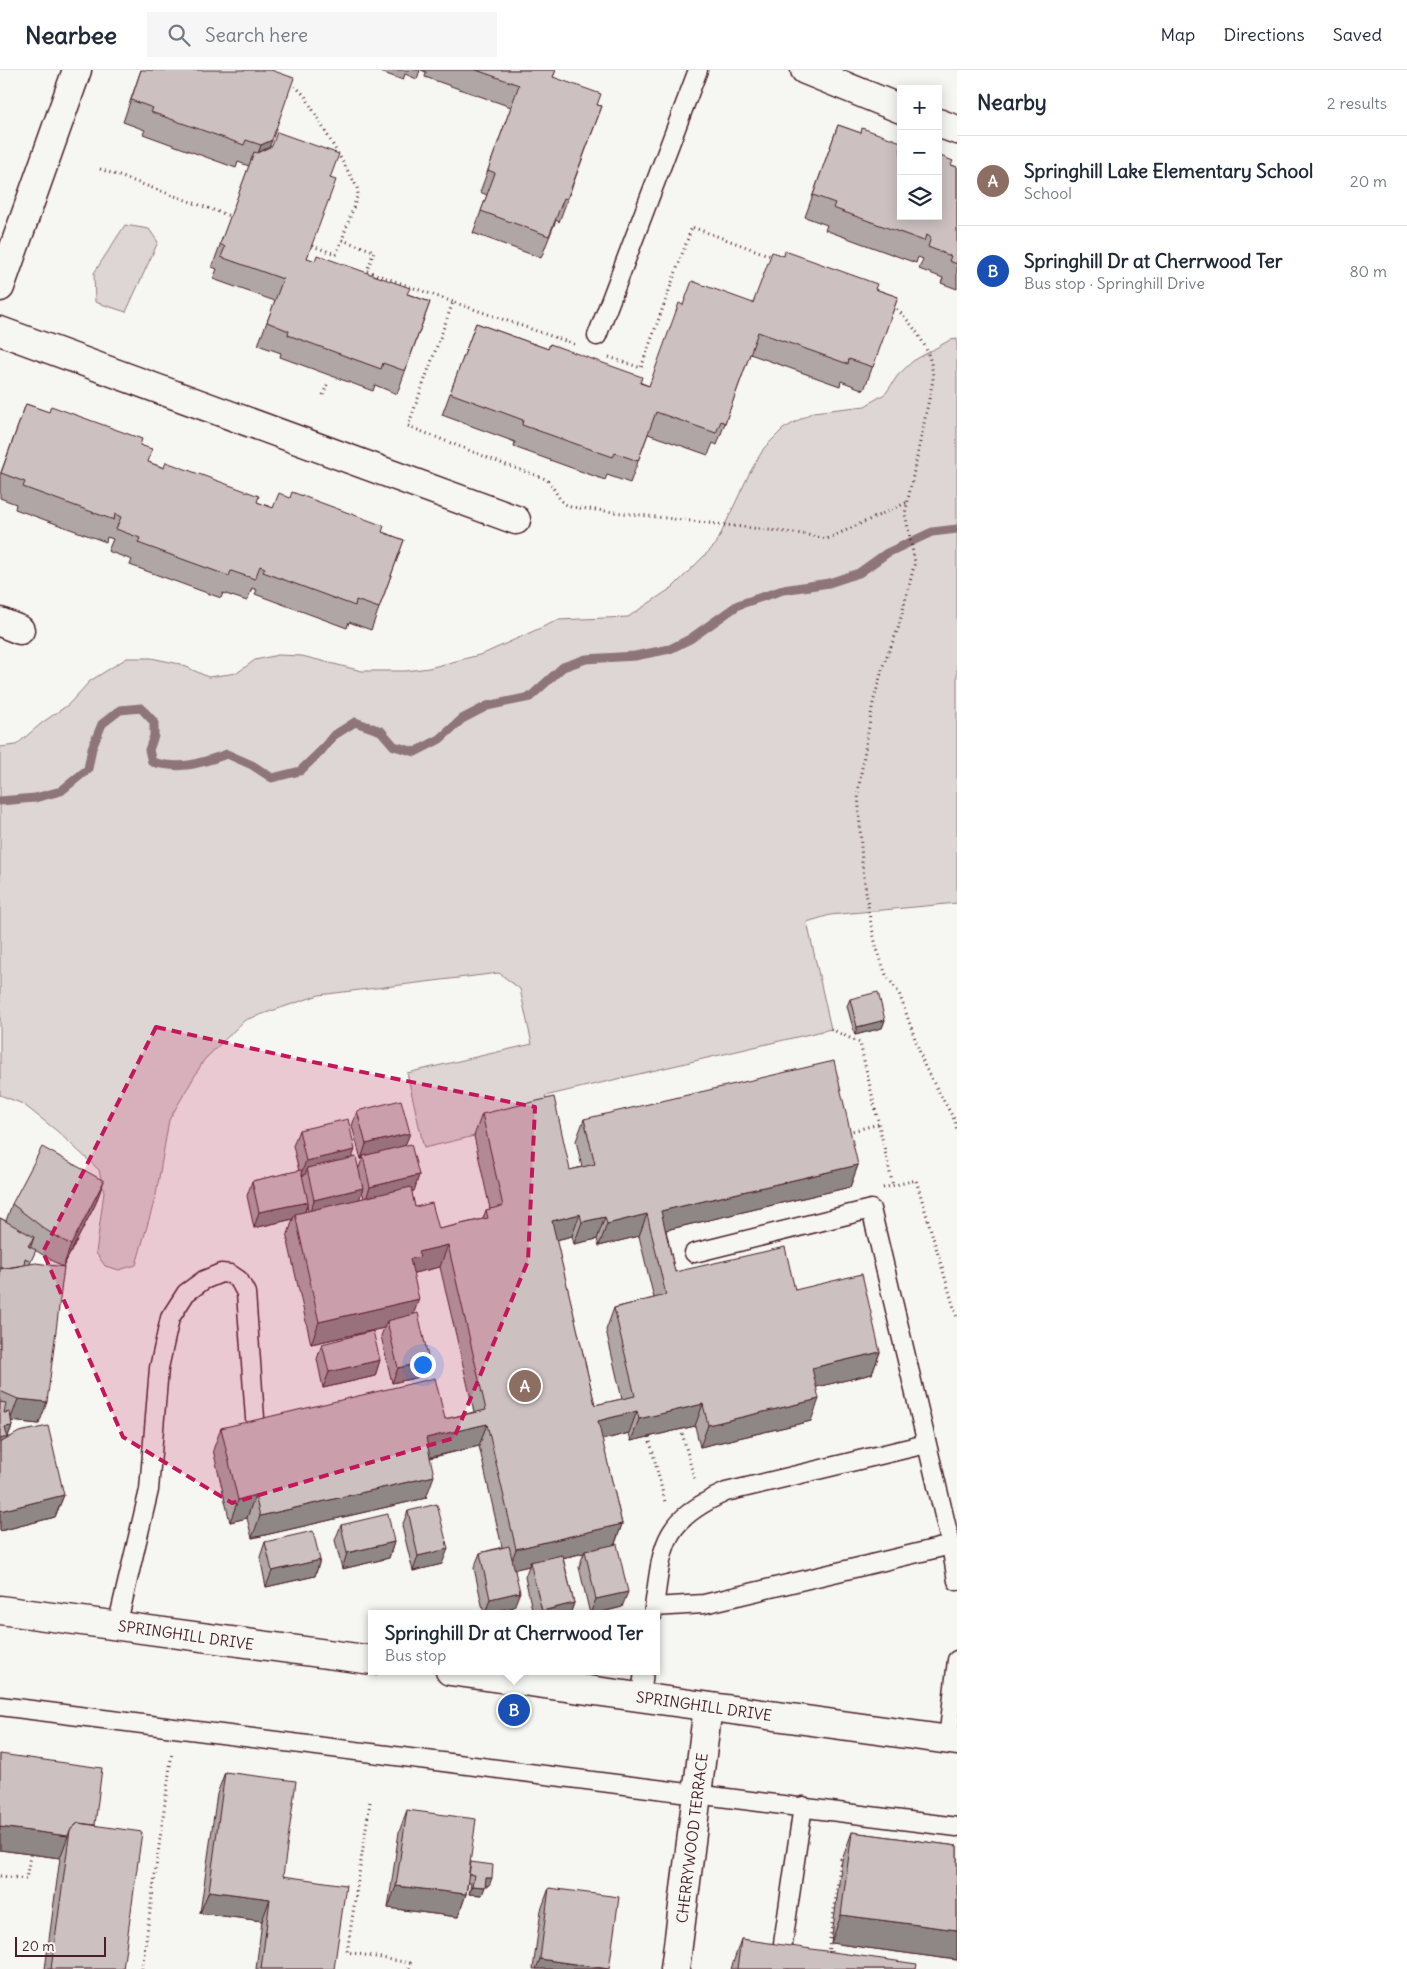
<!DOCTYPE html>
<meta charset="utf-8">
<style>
:root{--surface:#fff;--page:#f6f6f7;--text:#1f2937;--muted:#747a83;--line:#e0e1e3;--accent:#111827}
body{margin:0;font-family:Delius,sans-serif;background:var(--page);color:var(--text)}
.controls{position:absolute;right:15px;top:15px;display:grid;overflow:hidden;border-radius:0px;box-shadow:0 2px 12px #0003}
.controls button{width:45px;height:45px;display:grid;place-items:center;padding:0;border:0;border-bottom:1px solid var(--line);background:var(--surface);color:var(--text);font:25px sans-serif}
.scale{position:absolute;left:15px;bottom:12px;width:91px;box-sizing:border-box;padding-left:5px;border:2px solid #4a1f2b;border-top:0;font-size:14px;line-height:18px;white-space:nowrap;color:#4a1f2b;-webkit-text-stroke:4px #f6f6f2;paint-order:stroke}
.you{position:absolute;left:422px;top:1294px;width:18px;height:18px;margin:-12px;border:4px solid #fff;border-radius:50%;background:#1a73e8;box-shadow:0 0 0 8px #1a73e833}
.badge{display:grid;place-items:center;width:32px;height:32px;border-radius:50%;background:var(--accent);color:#fff;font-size:16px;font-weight:700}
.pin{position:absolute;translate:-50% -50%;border:2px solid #fff;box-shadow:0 1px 5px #0006}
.popup{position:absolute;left:368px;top:1540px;width:292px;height:65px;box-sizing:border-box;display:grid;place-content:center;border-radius:0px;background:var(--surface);filter:drop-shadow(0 1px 4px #0005);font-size:16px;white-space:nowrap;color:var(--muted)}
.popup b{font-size:19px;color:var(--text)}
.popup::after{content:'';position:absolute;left:50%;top:100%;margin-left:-10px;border:10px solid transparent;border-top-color:var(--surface)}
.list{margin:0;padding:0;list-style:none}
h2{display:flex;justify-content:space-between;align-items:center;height:65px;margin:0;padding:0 20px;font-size:21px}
h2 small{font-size:16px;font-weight:400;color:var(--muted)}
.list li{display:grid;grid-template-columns:32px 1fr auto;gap:15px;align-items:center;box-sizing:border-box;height:90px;padding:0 20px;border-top:1px solid var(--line)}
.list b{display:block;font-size:19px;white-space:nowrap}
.list p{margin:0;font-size:16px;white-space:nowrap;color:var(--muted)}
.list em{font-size:16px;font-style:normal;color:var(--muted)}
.icon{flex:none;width:28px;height:28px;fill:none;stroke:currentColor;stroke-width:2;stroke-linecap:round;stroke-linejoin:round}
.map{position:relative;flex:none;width:957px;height:1899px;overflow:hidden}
header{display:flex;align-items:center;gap:30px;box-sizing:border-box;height:70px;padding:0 25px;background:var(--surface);border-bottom:1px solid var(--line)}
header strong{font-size:24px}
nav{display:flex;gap:28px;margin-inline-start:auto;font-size:18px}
.search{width:350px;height:45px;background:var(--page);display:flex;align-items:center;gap:12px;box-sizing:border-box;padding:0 18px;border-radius:0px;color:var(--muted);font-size:19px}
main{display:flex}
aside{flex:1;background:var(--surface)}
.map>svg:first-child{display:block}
</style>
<header>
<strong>Nearbee</strong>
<div class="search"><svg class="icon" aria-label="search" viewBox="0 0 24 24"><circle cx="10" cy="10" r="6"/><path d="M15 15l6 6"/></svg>Search here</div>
<nav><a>Map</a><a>Directions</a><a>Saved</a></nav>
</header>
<main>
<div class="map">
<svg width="957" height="1899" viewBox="0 0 957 1899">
<rect width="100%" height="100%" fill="#f6f6f2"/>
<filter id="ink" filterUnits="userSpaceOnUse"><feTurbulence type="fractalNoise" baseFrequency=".02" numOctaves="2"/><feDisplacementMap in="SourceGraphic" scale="10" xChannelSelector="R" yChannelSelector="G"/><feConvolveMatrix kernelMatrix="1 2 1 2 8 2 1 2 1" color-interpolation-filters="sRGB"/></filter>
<g filter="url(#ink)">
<path fill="#ddd6d5" stroke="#947a80" d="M125 155 149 159 158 172 126 242 95 232 94 203Z
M957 269V833L830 845 807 852 831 959 545 1026 550 1048 424 1078 407 1003 532 974 520 919 499 903 319 925 245 950 204 990 169 1050 156 1125 136 1195 119 1200 105 1196 96 1183 104 1122 99 1100 57 1061 23 1034 0 1025V677L16 675 43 652 68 635 90 611 127 588H151L180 594 208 607 237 603 255 590 278 585 302 586 362 601H406L429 598 483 584 558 550 628 547 673 517 716 474 749 404 764 378 783 359 813 342 865 336 886 323 898 305 913 291 950 270Z"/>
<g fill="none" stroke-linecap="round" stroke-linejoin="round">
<path stroke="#8e747a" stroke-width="9" d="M0 731 35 728 61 721 88 699 92 678 102 654 120 640 141 638 154 652V666L149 680 152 692C182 700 198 694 227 684L252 695 272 708 300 701 321 681 333 666 355 652 381 661 394 676 415 682 440 669 462 649 487 636 530 627 563 597 586 589 635 586 670 579 690 569 738 535 783 520 829 513 859 503 887 483 932 462 957 459"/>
<defs>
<path id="service" d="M597 266 698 0
M694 1183 871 1139 951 1475 957 1511
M654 1537 704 1534 951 1475
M653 1544C663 1478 658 1452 726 1422L926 1374
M117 1556 149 1420 159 1298 170 1248 186 1223 204 1210 221 1203 230 1204 239 1210 246 1223 255 1348
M641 1627 644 1601
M0 1636 957 1757
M948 1670 957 1590
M780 1894 803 1736"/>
<path id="minor" d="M805 0 901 39
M938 53 957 60
M0 217 77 0
M0 261 516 450
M0 552 20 560
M675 1899 708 1637"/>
<path id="tertiary" d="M0 1540 372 1590
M450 1601 957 1671"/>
</defs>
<use href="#service" stroke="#4a1f2b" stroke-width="21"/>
<use href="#minor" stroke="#4a1f2b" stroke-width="31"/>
<use href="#tertiary" stroke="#4a1f2b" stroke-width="31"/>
<path stroke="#4a1f2b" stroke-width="3" stroke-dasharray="1 4" stroke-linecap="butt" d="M290 14 297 18 305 26 357 117 358 124 342 170 374 181 367 201 453 232
M100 99 230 146
M312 176 336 184 342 170
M893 236C914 254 933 281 933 310L905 444 915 492 898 559 884 593 873 633 858 721 862 793 870 849 876 876 886 905 899 923 925 997 955 1051 957 1061
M574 274 453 232 408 356 501 393 546 409C556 418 557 432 571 437L803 464 827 469 908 432
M609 287 641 298 692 157 774 187
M323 325 328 312
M831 959 860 973 893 1116
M848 1062 879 1054
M883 1118 916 1110 957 1248
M681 1359 695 1411
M649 1367 665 1432
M370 1732 347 1882 410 1893 409 1899
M0 1806 26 1809 31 1781
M828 1884 841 1789H847
M142 1899 172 1682"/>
<use href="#service" stroke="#f6f6f2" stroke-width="18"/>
<use href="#minor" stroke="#f6f6f2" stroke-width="28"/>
<use href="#tertiary" stroke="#f6f6f2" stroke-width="28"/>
</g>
<path fill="#afa6a5" stroke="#4a1f2b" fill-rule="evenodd" d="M141 0 270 77 330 108 307 188 430 232 397 324 375 315 373 321 280 287 281 283 258 275 275 231 213 209 217 199 212 197 249 96 238 92 236 98 143 64 145 60 123 52Z
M375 0H420L417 9 405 4 403 10Z
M421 0H556L553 7 597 35 602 36 559 152 556 150 541 188 473 163 487 125 480 122 511 37 425 7 426 2Z
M838 55 957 97V219L941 213 943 208 919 199 923 189 918 187 916 193 825 160 827 155 805 147Z
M875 219 898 227 864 320 841 311 840 316 750 284 717 375 713 373 708 385 648 364 630 413 607 405 605 410 514 377 515 372 442 345 476 253 548 279 550 274 649 316 683 235 753 233Z
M26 334 140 375 148 392 273 438 382 462 404 470 371 560 349 552 347 558 255 524 257 520 252 518 247 531 223 523 221 528 130 495 132 490 108 481 113 469 107 467 106 472 15 439 16 434 0 428V405Z
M850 929 885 950 882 958 855 965 847 936Z
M357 1041 410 1063 405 1075 419 1105 414 1121H411L415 1137 439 1159 483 1149 486 1140 490 1139 474 1066 482 1044 570 1100 582 1097 576 1071 584 1049 858 1095 850 1117 666 1160 675 1202 795 1220 880 1282 872 1304 816 1317 811 1351 700 1377 695 1356 631 1371 629 1363 602 1370 622 1454 615 1474 622 1537 594 1544H590L579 1497 584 1483 563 1488 574 1533 570 1544H533L525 1507 529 1496 515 1499 514 1537 484 1544 474 1498 480 1483 502 1477 479 1376 430 1388 426 1428 252 1468 247 1448 230 1452 213 1380 221 1358 445 1349 474 1342 440 1197 414 1203 413 1204 414 1244 429 1291 424 1306 392 1313 381 1266 384 1258 311 1274 287 1167 293 1149 254 1158 247 1126 252 1111 299 1101 293 1076 299 1060 352 1088 359 1098 362 1089H361L352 1056ZM362 1121 364 1128 359 1129ZM307 1136 308 1141 305 1142ZM572 1166 574 1174 597 1169 599 1176 639 1166 654 1228 614 1238 606 1260 622 1329 595 1335 556 1170Z
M96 1133 63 1197 35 1180 30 1194 39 1354 11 1351 12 1356 7 1369 64 1425 55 1447 0 1461V1148L6 1151 12 1134Z
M322 1274 380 1290 375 1306 323 1318 317 1289Z
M408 1441 442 1494 413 1501 402 1456Z
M341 1455 394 1472 389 1488 342 1499 335 1470Z
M265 1472 320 1490 315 1506 266 1517 260 1487Z
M0 1684 95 1755 123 1899H45L60 1788 0 1780Z
M225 1702 283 1806 334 1899H256L262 1851 200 1843 217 1724Z
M407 1740 471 1792 489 1816H485L482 1825 469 1824 471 1813H468L466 1824 458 1847 388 1838 399 1762Z
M852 1762 957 1776V1890L831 1873 842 1790Z
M549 1818 609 1899H533L541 1840Z
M741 1869 916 1899H731Z"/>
<path fill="#8f8786" stroke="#4a1f2b" d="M272 70 264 92 253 98 261 75Z
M885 950 882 958 855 965 857 957Z
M410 1063 404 1078 363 1086 362 1089H361L366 1074Z
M355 1080 349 1095 307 1098 305 1105 300 1106 306 1091Z
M858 1095 850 1117 653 1163 661 1141Z
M419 1105 414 1121 365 1132 370 1117Z
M104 1111 96 1133 63 1197 71 1175Z
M363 1118 358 1134 309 1145 314 1130Z
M308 1132 303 1147 295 1144 293 1149 254 1158 259 1142Z
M580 1144 572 1166 544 1173 552 1151Z
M647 1144 639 1166 599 1176 607 1154Z
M605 1147 597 1169 574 1174 582 1152Z
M34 1167 29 1182 28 1176Z
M448 1175 440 1197 414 1203 411 1209 410 1189 418 1182Z
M419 1229 411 1251H387L384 1258 311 1274 319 1252Z
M880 1282 872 1304 804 1320 812 1298Z
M380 1290 375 1306 323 1318 329 1302Z
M429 1291 424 1306 392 1313 398 1298Z
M18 1329 47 1332 39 1354 10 1351Z
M819 1329 811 1351 700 1377 708 1355Z
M703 1334 695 1356 631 1371 639 1349Z
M637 1341 629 1363 590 1373 598 1351Z
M487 1354 479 1376 418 1390 426 1368Z
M12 1356 6 1371 0 1383V1369L5 1357Z
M434 1406 426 1428 252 1468 260 1446Z
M64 1425 55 1447 0 1461V1441Z
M255 1425 247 1448 230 1452 238 1430Z
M622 1454 614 1476 585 1481 584 1483 531 1495 530 1492 529 1496 508 1501 516 1479Z
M394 1472 389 1488 342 1499 347 1483Z
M448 1479 442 1494 413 1501 418 1486Z
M320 1490 315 1506 266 1517 272 1501Z
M520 1522 514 1537 485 1544 490 1529Z
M628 1522 622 1537 594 1544H590L596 1529Z
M574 1533 570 1544H540L542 1541Z
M0 1757 68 1766 60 1788 0 1780Z
M486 1808H492L489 1816 483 1815Z
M396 1816 466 1824 458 1847 388 1838Z
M472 1816 485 1817 482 1825 469 1824Z
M209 1821 270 1829 262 1851 200 1843Z
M841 1845 957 1860V1890L831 1873Z
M540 1889 609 1899H536Z"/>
<path fill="#ccc1c0" stroke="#4a1f2b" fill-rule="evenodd" d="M141 0H271L294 8 272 70 261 75 246 70 244 75 151 42 153 38 131 30Z
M476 0H556L553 7 601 24 597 35 602 36 567 129 564 128 549 166 481 141 495 103 488 100 519 15Z
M838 55 861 63 862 58 901 72V146H938V85L953 91 951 95 957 97V194L949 191 951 186 928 177 931 167 926 165 924 171 833 138 835 133 813 125Z
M277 62 339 84 330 108 336 110 307 188 315 191 317 185 410 218 407 224 430 232 405 301 383 293 381 299 288 265 289 261 267 252 283 209 221 187 225 177 220 174 254 82 257 83 272 76Z
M785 181 877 214 875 219 898 227 873 297 849 289 848 294 758 262 725 353 721 351 716 363 656 342 638 391 615 383 613 387 522 355 523 350 450 323 476 253 548 279 550 274 642 307 640 313 649 316 679 233 683 235 692 211 753 233 772 182 784 186Z
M26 334 49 342 51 336 142 369 140 375 152 379 148 392 164 398 166 392 259 426 257 432 273 438 279 423 290 428 292 422 384 456 382 462 404 470 379 538 356 530 355 536 263 502 265 498 260 496 255 509 231 501 229 506 138 473 140 468 116 459 121 447 115 444 114 450 23 417 25 412 1 403Z
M878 922 885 950 857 957 850 929Z
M834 991 858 1095 661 1141 675 1202 785 1177 795 1220 862 1204 880 1282 812 1298 819 1329 708 1355 703 1334 639 1349 637 1341 598 1351 622 1454 516 1479 487 1354 426 1368 434 1406 260 1446 255 1425 238 1430 221 1358 435 1308 445 1349 486 1340 448 1175 418 1182 420 1187 410 1189 419 1229 319 1252 295 1144 411 1117 415 1137 432 1133 439 1159 488 1148 486 1140 503 1136 482 1044 554 1027 570 1100 595 1094 584 1049ZM580 1144 582 1152 605 1147 607 1154 647 1144 666 1225 614 1238 635 1326 595 1335 552 1151Z
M401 1030 410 1063 366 1074 357 1041Z
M348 1049 355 1080 306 1091 299 1060Z
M411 1074 419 1105 370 1117 363 1086Z
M42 1077 104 1111 71 1175 46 1160 12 1134Z
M356 1087 363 1118 314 1130 307 1098Z
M301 1100 308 1132 259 1142 252 1111Z
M0 1148 34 1167 28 1176 36 1180 31 1191 25 1188 24 1195 8 1198 0 1197Z
M36 1193 64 1197 47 1332 18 1329 0 1321V1199Z
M418 1243 429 1291 398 1298 387 1251Z
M373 1261 380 1290 329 1302 322 1274Z
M0 1332 6 1333 4 1343 10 1342 12 1356 5 1357 7 1367 0 1369Z
M48 1356 64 1425 0 1441V1373L19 1362Z
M437 1434 448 1479 418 1486 408 1441Z
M388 1444 394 1472 347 1483 341 1455Z
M313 1461 320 1490 272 1501 265 1472Z
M617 1474 628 1522 596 1529 585 1481Z
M509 1476 520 1522 490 1529 480 1483Z
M562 1485 574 1533 542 1541 530 1492Z
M0 1684 102 1698 95 1755 78 1753 70 1760 68 1766 0 1757Z
M225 1702 296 1711 283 1806 346 1815 334 1899H261L270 1829 209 1821Z
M407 1740 476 1749 466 1824 396 1816Z
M78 1753 142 1762 123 1899H51L70 1760Z
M852 1762 957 1776V1860L841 1845Z
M471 1792 493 1795 492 1808H486L485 1817 472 1816 474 1805 469 1804Z
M549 1818 619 1827 609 1899 540 1889Z
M741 1869 917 1894 916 1899H737Z"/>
</g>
<path fill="#c2185b" fill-opacity="0.2" stroke="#c2185b" stroke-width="4" stroke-dasharray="10 6" stroke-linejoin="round" d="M156 957 308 991 535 1037 528 1191 454 1368 232 1433 123 1367 43 1182Z"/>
<g text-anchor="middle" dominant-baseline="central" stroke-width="4" stroke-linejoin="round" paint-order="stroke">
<g font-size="15" fill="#4a1f2b" stroke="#f6f6f2">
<text transform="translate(186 1565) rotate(8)">SPRINGHILL DRIVE</text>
<text transform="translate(704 1636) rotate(8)">SPRINGHILL DRIVE</text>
<text transform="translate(692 1768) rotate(-83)">CHERRYWOOD TERRACE</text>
</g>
</g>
</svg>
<div class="controls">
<button>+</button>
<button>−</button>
<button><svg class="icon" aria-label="layers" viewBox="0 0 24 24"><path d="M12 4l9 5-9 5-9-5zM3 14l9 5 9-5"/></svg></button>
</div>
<div class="scale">20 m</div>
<div class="you"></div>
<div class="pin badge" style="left:525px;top:1316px;background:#8d6e63">A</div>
<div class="pin badge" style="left:514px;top:1640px;background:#1a4fb4">B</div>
<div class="popup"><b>Springhill Dr at Cherrwood Ter</b>Bus stop</div>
</div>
<aside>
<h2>Nearby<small>2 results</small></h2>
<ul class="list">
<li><span class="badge" style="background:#8d6e63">A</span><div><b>Springhill Lake Elementary School</b><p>School</p></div><em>20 m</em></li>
<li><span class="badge" style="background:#1a4fb4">B</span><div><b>Springhill Dr at Cherrwood Ter</b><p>Bus stop · Springhill Drive</p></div><em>80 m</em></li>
</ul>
</aside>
</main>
